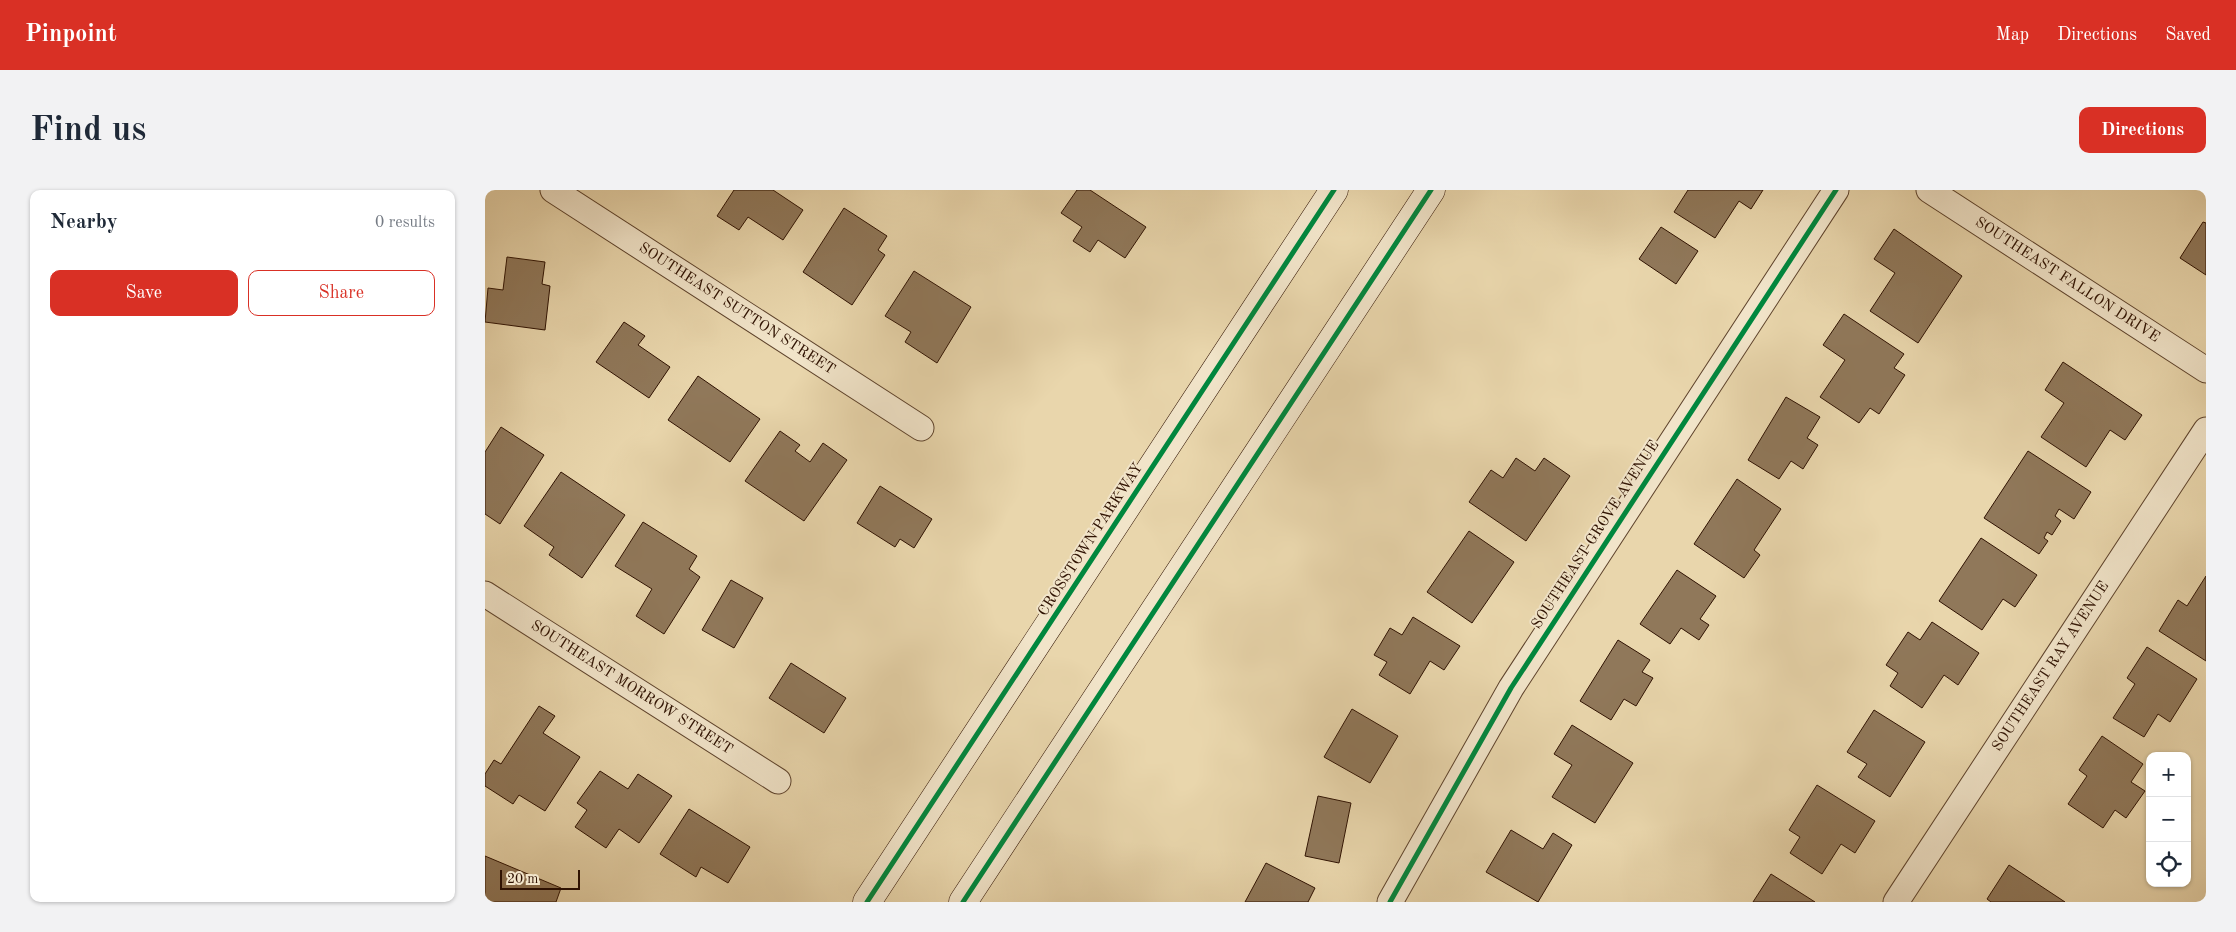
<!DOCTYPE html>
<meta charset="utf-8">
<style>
:root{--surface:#fff;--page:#f2f2f3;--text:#1f2937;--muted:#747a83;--line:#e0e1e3;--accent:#d93025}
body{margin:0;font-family:"Old Standard TT",serif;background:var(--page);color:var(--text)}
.controls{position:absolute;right:15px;bottom:15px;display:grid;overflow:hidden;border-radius:10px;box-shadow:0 1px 4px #0004}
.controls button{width:45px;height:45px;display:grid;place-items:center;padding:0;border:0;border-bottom:1px solid var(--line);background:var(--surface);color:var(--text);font:25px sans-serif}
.scale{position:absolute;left:15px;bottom:12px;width:80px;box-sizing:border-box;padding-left:5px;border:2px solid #2f1202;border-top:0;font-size:14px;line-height:18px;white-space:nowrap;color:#2f1202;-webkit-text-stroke:4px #f1e4c9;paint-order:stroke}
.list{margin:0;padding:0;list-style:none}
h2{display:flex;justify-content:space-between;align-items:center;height:65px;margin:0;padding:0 20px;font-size:21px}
h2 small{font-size:16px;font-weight:400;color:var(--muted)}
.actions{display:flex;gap:10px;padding:15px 20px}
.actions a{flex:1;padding:11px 0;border:1px solid var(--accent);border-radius:10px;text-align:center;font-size:18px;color:var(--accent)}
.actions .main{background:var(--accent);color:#fff}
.icon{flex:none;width:28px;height:28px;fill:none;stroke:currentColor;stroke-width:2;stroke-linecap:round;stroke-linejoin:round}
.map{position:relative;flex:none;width:1721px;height:712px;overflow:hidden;border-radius:10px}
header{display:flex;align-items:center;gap:30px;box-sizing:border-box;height:70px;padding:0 25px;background:var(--accent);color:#fff}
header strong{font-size:24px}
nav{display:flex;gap:28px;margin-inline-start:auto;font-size:18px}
.intro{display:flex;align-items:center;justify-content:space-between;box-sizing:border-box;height:120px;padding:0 30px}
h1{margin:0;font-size:35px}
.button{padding:12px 22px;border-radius:10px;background:var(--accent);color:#fff;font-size:18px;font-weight:700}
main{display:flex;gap:30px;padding:0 30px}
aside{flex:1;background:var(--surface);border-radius:10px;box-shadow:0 1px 4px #0004}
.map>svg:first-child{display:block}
</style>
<header>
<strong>Pinpoint</strong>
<nav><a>Map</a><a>Directions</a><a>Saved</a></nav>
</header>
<div class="intro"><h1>Find us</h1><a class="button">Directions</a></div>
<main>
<aside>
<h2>Nearby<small>0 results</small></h2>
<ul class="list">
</ul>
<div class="actions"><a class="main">Save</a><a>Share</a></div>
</aside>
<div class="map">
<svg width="1721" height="712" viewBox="0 0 1721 712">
<rect width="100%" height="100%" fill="#e9d6ac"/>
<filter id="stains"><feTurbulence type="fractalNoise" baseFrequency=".004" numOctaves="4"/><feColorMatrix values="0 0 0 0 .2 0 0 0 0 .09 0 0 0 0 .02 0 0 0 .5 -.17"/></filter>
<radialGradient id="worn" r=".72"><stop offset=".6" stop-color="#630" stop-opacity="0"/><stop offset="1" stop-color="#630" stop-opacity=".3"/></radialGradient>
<path fill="#90785a" stroke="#2f1202" d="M249 0H288L318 20 298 50 263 27 254 40 232 26Z
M592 0H605L661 37 640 68 613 50 605 62 588 51 597 37 576 23Z
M1203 0H1278L1266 19 1254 11 1230 48 1189 22Z
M359 18 402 46 393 60 400 65 367 115 318 82Z
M1718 32 1721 33V85L1695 68Z
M1176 37 1213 61 1191 94 1154 69Z
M1409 39 1477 86 1433 153 1385 121 1410 83 1389 69Z
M22 67 60 72 57 94 65 96 60 140 0 132 3 98 18 100Z
M429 81 486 117 452 173 420 152 426 142 400 126Z
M1359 124 1419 164 1409 178 1420 185 1394 224 1385 218 1374 233 1335 207 1360 170 1338 155Z
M139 132 160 146 153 155 185 177 164 208 111 172Z
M1578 172 1657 225 1640 250 1625 240 1601 277 1556 247 1579 213 1560 200Z
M213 186 275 229 245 272 183 230Z
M1301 207 1335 227 1322 248 1333 255 1318 279 1306 271 1294 289 1263 270Z
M16 237 59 265 15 334 0 324V262Z
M295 241 315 255 310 261 325 272 338 253 362 270 319 331 260 291Z
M1543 261 1606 302 1589 329 1574 319 1570 326 1576 331 1567 345 1562 342 1559 348 1563 351 1554 364 1499 328Z
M1031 268 1050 281 1059 268 1085 286 1041 351 984 312 1006 280 1018 288Z
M76 282 140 325 97 388 64 365 69 357 39 336Z
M1252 289 1296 319 1269 360 1275 365 1259 388 1209 354Z
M395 296 447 329 429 358 415 349 410 357 372 333Z
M158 332 212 366 204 379 215 387 179 444 151 426 167 399 130 376Z
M984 341 1029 372 987 433 942 402Z
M1496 348 1552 385 1530 417 1518 409 1497 440 1454 411Z
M1192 380 1231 406 1215 429 1224 435 1214 450 1196 438 1185 454 1155 434Z
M1721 386V471L1674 441 1693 410 1702 416Z
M246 390 278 408 249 458 217 440Z
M928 427 975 456 959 480 945 471 925 504 894 485 902 472 889 465 905 438 917 445Z
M1447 432 1494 463 1473 495 1459 485 1437 518 1405 496 1413 483 1401 475 1423 442 1435 450Z
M1133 450 1165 470 1157 482 1168 488 1151 516 1139 509 1126 530 1095 511Z
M1662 457 1712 489 1685 532 1673 524 1659 547 1628 528 1650 494 1642 488Z
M306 473 361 508 339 543 284 508Z
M54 516 70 526 58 543 95 567 60 621 34 605 28 614 0 596V584L9 570 16 574Z
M867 519 913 546 885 593 839 567Z
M1389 520 1440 552 1405 607 1373 587 1382 574 1362 562Z
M1087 535 1148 573 1110 633 1067 607 1087 575 1069 564Z
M1617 546 1658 574 1646 592 1660 601 1641 628 1630 620 1618 638 1583 614 1602 586 1594 580Z
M115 581 143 599 153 584 187 606 154 653 134 639 121 658 90 637 102 620 92 613Z
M1332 595 1390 631 1370 663 1356 654 1337 684 1305 663 1315 647 1304 640Z
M833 606 866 613 854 673 820 666Z
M204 619 265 657 243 693 216 677 211 687 175 664Z
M1026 640 1058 659 1068 643 1087 655 1053 712 1001 682Z
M0 666 76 698 71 712H0Z
M781 673 830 698 823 712H760Z
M1524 675 1580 712H1506L1502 709Z
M1286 684 1330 712H1268Z"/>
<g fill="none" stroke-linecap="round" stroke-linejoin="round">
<defs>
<g id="minor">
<path id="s1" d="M68 0 436 238"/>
<path id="s2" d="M1444 0 1721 180"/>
<path id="s3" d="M0 404 293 591"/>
<path d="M905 712 1026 498 1351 0"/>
<path id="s4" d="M1411 712 1721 240"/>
</g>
<path id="secondary" d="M382 712 849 0
M478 712 946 0"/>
</defs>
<use href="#minor" stroke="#5e432c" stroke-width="27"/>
<use href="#secondary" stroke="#2f1202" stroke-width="29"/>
<use href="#minor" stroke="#f1e4c9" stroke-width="25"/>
<use href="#secondary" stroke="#f1e4c9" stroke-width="28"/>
<defs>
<path id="cycleway" d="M382 712 849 0
M478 712 946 0
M905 712 1026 498 1351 0"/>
</defs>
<use href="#cycleway" stroke="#f1e4c9" stroke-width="8"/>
<use href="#cycleway" stroke="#00873e" stroke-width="5"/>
</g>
<g text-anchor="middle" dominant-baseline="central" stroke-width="4" stroke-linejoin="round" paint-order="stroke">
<g font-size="15" fill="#2f1202" stroke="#f1e4c9">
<text stroke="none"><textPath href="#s2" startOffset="165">SOUTHEAST FALLON DRIVE</textPath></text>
<text stroke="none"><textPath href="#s1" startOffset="219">SOUTHEAST SUTTON STREET</textPath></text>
<text transform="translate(1111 345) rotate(-57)">SOUTHEAST GROVE AVENUE</text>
<text transform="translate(606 350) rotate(-57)">CROSSTOWN PARKWAY</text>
<text stroke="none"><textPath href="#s4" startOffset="282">SOUTHEAST RAY AVENUE</textPath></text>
<text stroke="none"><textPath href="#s3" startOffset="174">SOUTHEAST MORROW STREET</textPath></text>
</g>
</g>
<rect width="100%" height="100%" filter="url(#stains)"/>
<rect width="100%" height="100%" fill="url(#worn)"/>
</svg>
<div class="controls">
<button>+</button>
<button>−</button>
<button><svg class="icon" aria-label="locate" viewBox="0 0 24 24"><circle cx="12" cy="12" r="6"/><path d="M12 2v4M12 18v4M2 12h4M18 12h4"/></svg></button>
</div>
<div class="scale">20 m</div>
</div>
</main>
